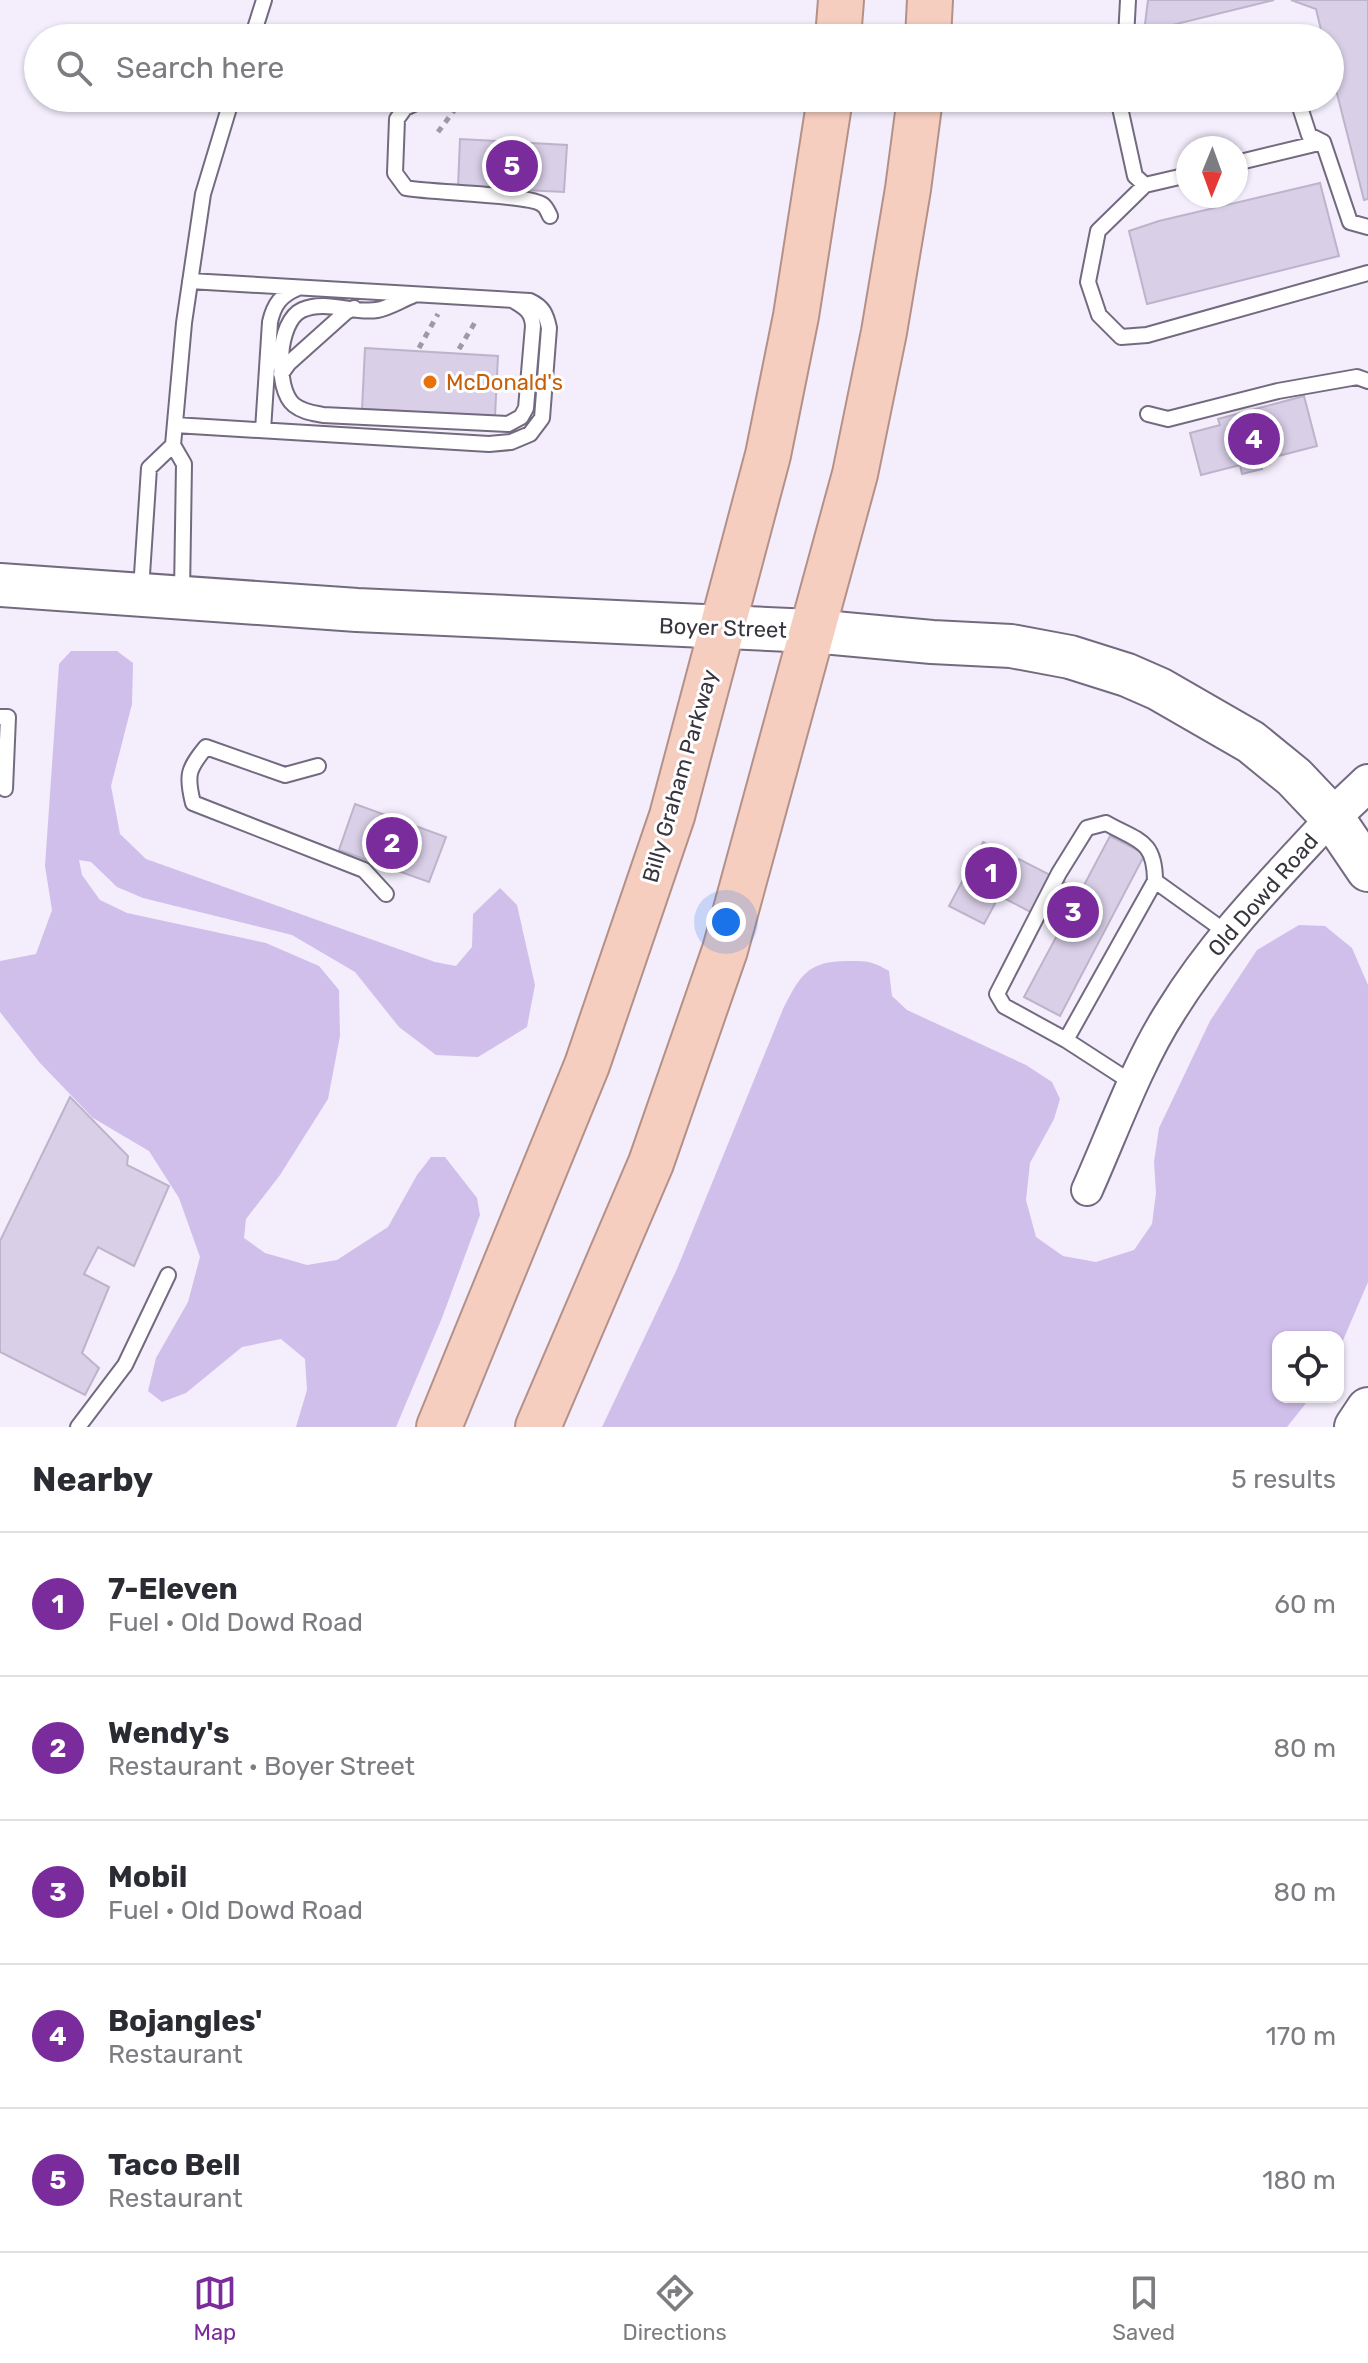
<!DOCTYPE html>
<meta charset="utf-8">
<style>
:root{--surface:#fff;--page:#f2f2f3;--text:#2b2b33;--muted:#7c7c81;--line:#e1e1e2;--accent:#7b2c9c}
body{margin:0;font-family:Rubik,sans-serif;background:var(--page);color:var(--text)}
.controls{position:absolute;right:24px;bottom:24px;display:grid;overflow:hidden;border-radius:16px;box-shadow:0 2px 6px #0004}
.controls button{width:72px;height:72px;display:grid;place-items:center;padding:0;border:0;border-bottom:2px solid var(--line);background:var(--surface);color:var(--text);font:40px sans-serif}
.compass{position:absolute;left:1176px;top:136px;width:72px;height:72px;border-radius:50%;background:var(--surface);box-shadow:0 2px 6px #0004;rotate:181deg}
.you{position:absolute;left:726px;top:922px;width:28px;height:28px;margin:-20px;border:6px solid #fff;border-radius:50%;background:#1a73e8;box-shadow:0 0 0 12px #1a73e833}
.badge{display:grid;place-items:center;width:52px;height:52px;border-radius:50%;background:var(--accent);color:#fff;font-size:26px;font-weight:700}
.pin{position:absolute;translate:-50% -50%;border:4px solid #fff;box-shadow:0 2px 8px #0006}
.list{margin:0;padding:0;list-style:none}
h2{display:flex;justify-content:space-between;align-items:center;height:104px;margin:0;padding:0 32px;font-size:34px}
h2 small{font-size:26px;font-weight:400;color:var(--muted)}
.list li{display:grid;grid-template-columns:52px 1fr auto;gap:24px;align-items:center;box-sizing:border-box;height:144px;padding:0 32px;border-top:2px solid var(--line)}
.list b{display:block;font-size:30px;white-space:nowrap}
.list p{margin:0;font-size:26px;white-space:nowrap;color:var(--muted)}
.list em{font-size:26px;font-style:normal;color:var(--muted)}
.icon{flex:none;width:44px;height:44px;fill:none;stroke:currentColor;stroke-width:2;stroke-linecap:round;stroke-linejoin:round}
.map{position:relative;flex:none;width:1368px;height:1427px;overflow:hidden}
.search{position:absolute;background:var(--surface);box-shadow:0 2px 6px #0004;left:24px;right:24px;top:24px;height:88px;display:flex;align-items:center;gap:20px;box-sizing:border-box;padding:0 28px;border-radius:44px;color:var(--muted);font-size:30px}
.sheet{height:824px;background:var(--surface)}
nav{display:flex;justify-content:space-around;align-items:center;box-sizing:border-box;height:112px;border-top:2px solid var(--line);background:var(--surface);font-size:22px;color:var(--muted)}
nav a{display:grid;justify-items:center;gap:4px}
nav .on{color:var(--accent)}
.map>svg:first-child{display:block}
</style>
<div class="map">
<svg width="1368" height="1427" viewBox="0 0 1368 1427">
<rect width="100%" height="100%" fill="#f3edfc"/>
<path fill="#d1bfeb" d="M71 651H117L133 663 132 704 111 786 120 834 146 859 435 962 456 966 472 947 473 914 500 888 517 905 535 985 527 1027 478 1057 436 1055 399 1027 355 972 292 935 143 898 117 887 91 862 79 860 82 875 100 900 127 913 266 943 319 966 339 990 340 1036 328 1099 280 1175 246 1219 244 1238 265 1253 307 1265 337 1260 388 1227 417 1175 431 1157H445L477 1198 480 1215 442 1318 396 1427H296L307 1390 305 1359 281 1339 242 1347 186 1393 162 1402 148 1391 156 1358 188 1302 200 1257 179 1198 149 1151 93 1118 40 1063 0 1012V961L36 954 52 910 45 866 59 664Z
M1299 925 1325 926 1352 948 1368 985V1282L1338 1352V1337H1278V1397H1311L1287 1427H602L677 1269 783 1009C800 976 807 961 848 961 867 961 872 961 889 971L892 996 907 1010 1026 1065 1052 1082 1060 1099 1054 1119 1030 1163 1026 1200 1036 1237 1063 1256 1096 1262 1134 1250 1152 1224 1156 1193 1154 1162 1159 1128 1210 1021 1257 950Z"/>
<path fill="#d9cfe7" stroke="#bdb3cb" stroke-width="2" d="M1148 0H1274L1144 32Z
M1291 0H1368V199L1364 200 1330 66V38H1323L1316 9Z
M460 139 567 145 564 192 458 187Z
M1320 183 1339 256 1147 304 1129 231 1159 221Z
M365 348 498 356 495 416 362 409Z
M1304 396 1317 446 1259 461 1262 469 1242 474 1240 465 1201 475 1190 433 1220 425 1218 419Z
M355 804 446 837 429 882 339 850Z
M1110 836 1145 854 1060 1016 1024 997 1061 928 1000 896 1019 859 1081 891Z
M983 842 1018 861 984 924 949 906Z
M70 1097 128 1156 127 1165 169 1186 134 1266 98 1247 84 1274 109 1287 82 1353 99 1368 85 1395 0 1352V1241Z"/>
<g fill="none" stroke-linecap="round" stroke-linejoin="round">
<defs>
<path id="service" d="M252 38 264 0
M1126 38 1128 0
M426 98 405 108 397 119 395 173 406 188C431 193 531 194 543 205 546 207 548 212 550 216
M1120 98 1119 103 1135 176 1145 185 1188 175
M1297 98 1309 135 1323 142 1350 222 1368 227
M1236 163 1323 142
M1145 185 1098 231 1088 282 1099 315 1121 337 1147 335 1368 273
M412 296C401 300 389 308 377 310 353 314 326 299 302 310 277 321 274 388 294 405 303 412 313 413 323 415L508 424 521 417 526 408 533 326C532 312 526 308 514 301
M281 374 289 363 346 312 354 308
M1148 414 1168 419 1278 391 1357 377 1368 381
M175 425 489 444 511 442 530 434 542 418 549 328C546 314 543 307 530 301L190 281
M263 430 270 322C274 304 281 295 298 288
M141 590 149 468 173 445
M182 593 184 464 173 445 184 323 203 194 232 98
M0 717H8L5 789
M318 766 285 775 206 747C188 769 186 775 193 803L364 870 386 894
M1066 1040 1004 1006 997 994 1059 873 1087 828 1106 823C1138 841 1155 840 1155 881
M1134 1084 1066 1040 1155 881 1226 932
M78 1427 125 1365 168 1275"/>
<path id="minor" d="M1087 1190C1113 1132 1137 1064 1171 1011 1216 938 1274 880 1332 817"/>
<path id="tertiary" d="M1332 817 1368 783"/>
<path id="secondary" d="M0 585 357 610 812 631 932 642 1011 646 1070 657 1127 675 1159 689 1251 742 1294 777 1332 817 1368 870
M1356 1427 1368 1409"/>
<path id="trunk" d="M838 38 841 0
M928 38 930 0
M439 1427 587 1065 672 816 768 455 796 316 830 98
M538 1427 651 1163 725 950 855 474 884 332 908 189 920 98"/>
</defs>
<use href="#service" stroke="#736a80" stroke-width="18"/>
<use href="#minor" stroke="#736a80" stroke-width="34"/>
<use href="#tertiary" stroke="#736a80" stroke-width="40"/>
<use href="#secondary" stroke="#736a80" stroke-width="46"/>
<use href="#trunk" stroke="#b39188" stroke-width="48"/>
<path stroke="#9e99a6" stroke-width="5" stroke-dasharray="6 6" stroke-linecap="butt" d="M438 132 456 108 454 98
M419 348 438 314
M459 349 477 319"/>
<use href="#service" stroke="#fff" stroke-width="14"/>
<use href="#minor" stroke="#fff" stroke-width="30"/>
<use href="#tertiary" stroke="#fff" stroke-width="36"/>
<use href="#secondary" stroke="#fff" stroke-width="42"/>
<use href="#trunk" stroke="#f6cec0" stroke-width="44"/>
</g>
<circle fill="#e8710a" stroke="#fff" stroke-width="3" cx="430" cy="382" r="8"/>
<g text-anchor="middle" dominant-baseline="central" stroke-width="6" stroke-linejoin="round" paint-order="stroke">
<g font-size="22" fill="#c56008" stroke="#fff" text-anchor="start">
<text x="446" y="382">McDonald's</text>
</g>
<g font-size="22" fill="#39353f" stroke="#fff">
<text transform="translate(723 628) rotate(2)">Boyer Street</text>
<text transform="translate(680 776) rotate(-74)">Billy Graham Parkway</text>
<text transform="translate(1263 895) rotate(-49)">Old Dowd Road</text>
</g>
</g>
</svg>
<div class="controls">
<button><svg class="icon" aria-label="locate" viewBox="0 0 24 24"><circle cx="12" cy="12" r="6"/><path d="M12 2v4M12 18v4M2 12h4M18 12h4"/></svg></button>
</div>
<svg class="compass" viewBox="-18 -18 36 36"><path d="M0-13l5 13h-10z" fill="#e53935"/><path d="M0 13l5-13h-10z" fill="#7c7c81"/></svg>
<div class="you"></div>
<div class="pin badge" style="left:991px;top:873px">1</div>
<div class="pin badge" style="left:392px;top:843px">2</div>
<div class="pin badge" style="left:1073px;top:912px">3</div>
<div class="pin badge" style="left:1254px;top:439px">4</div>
<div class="pin badge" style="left:512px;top:166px">5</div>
<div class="search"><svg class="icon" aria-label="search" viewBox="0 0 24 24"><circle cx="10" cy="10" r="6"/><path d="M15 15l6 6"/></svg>Search here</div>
</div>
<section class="sheet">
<h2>Nearby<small>5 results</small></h2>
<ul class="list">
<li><span class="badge">1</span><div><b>7-Eleven</b><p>Fuel · Old Dowd Road</p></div><em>60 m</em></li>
<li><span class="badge">2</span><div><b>Wendy's</b><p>Restaurant · Boyer Street</p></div><em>80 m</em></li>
<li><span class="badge">3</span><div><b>Mobil</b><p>Fuel · Old Dowd Road</p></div><em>80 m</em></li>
<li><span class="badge">4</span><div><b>Bojangles'</b><p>Restaurant</p></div><em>170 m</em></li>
<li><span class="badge">5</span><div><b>Taco Bell</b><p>Restaurant</p></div><em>180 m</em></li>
</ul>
</section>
<nav>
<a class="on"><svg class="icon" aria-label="map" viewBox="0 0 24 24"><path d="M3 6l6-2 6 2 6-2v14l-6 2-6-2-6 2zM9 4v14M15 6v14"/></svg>Map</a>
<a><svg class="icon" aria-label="directions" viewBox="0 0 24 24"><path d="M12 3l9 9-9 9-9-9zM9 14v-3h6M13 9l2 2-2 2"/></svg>Directions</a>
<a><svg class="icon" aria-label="saved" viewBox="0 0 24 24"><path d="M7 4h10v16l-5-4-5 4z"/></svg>Saved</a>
</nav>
